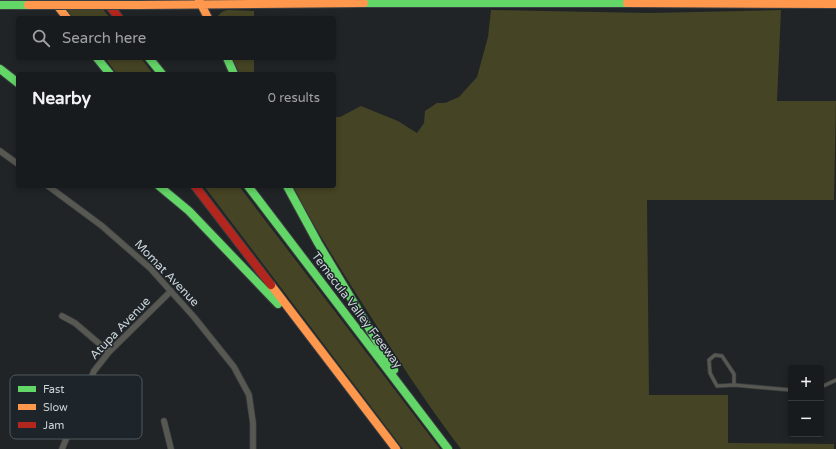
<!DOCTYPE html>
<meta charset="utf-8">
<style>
:root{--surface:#181b1d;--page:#25282a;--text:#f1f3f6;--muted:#9fa1a4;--line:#36393b}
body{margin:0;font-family:"Varela Round",sans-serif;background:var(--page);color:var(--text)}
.controls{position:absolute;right:12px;bottom:12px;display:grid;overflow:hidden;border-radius:4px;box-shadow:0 2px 6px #0003}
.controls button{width:36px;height:36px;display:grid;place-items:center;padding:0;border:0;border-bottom:1px solid var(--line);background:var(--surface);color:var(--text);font:20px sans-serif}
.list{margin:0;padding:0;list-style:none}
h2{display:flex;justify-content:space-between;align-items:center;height:52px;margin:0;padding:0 16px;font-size:17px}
h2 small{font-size:13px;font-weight:400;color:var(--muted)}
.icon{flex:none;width:22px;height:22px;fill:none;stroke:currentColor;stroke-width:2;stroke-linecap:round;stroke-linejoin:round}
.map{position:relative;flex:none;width:836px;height:449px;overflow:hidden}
.search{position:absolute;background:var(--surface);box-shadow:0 2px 6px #0003;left:16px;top:16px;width:320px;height:44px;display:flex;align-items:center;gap:10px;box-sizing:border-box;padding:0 14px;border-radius:4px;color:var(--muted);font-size:15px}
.panel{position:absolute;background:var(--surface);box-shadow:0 2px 6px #0003;left:16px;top:72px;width:320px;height:116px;border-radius:4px}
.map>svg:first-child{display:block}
</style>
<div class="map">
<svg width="836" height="449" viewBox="0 0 836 449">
<rect width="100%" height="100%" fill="#202427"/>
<path fill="#454424" d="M65 7 102 8 110 18H73Z
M228 10 254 11V18H217C219 13 223 11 228 10Z
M491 10 648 13 781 10 777 101H836L834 200H647L649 395H728V443L834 444V449H461C426 403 395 355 364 306 339 266 314 228 293 186H334V117H340L361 106 398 121 417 133 424 123 425 111 437 103H445L459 97 477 77 488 37Z
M105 58H141L153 74H117Z
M232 58H254V74H240Z
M204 186H239L440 449H403Z"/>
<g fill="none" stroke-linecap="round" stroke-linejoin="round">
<defs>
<path id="lane" d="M734 385V374L722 356 715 355 709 360 710 373 717 386 734 385 791 390
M821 387 836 380"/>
<path id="street" d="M0 151 18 164
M48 186 102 226 150 268 194 317 234 367 249 395 253 423V449
M62 316 75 323 109 352
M164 421 171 449
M62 449 94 371 109 352 171 291"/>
<path id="fast" d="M364 3H627
M0 5H28
M97 58 110 74
M149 58 162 74
M227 58 234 74
M0 69 18 83
M159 186 189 211 278 304
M248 186 448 449
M287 186 318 243 394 370"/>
<path id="slow" d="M53 0 67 18
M199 0 208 18
M627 3 836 4
M138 5 364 3
M271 285 396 449"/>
<path id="jam" d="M105 0 119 18
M195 186 271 285"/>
</defs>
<use href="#lane" stroke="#3d4042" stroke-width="4.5"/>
<use href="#street" stroke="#3d4042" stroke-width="7"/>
<use href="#fast" stroke="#3d4042" stroke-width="10"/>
<use href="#slow" stroke="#3d4042" stroke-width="10"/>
<use href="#jam" stroke="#3d4042" stroke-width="10"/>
<use href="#lane" stroke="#575852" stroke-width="3"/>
<use href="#street" stroke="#575852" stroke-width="5.5"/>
<use href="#fast" stroke="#63d668" stroke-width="8"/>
<use href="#slow" stroke="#ff974d" stroke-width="8"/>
<use href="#jam" stroke="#b3261e" stroke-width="8"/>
<defs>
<path id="slow-bridge" d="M28 5H138"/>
</defs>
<use href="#slow-bridge" stroke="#3d4042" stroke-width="10" stroke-linecap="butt"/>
<use href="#slow-bridge" stroke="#ff974d" stroke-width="8"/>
</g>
<g text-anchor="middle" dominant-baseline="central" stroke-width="3" stroke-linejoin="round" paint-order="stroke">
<g font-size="12" fill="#cdd2d5" stroke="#1d252a">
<text transform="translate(167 273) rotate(46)">Momat Avenue</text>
<text transform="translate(357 310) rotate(53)">Temecula Valley Freeway</text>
<text transform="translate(120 328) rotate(-46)">Atupa Avenue</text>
</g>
</g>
<rect x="10" y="375" width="132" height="64" rx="6" fill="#1d252a" stroke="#52595d" stroke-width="1"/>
<rect x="18" y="386" width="18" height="6" fill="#63d668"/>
<rect x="18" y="404" width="18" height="6" fill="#ff974d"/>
<rect x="18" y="422" width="18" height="6" fill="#b3261e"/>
<g font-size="11" fill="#cdd2d5">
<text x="43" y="393">Fast</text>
<text x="43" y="411">Slow</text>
<text x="43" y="429">Jam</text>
</g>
</svg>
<div class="controls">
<button>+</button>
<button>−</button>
</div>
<div class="search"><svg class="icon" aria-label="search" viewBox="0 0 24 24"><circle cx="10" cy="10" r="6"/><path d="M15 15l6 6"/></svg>Search here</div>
<section class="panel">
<h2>Nearby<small>0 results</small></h2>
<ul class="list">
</ul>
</section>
</div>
